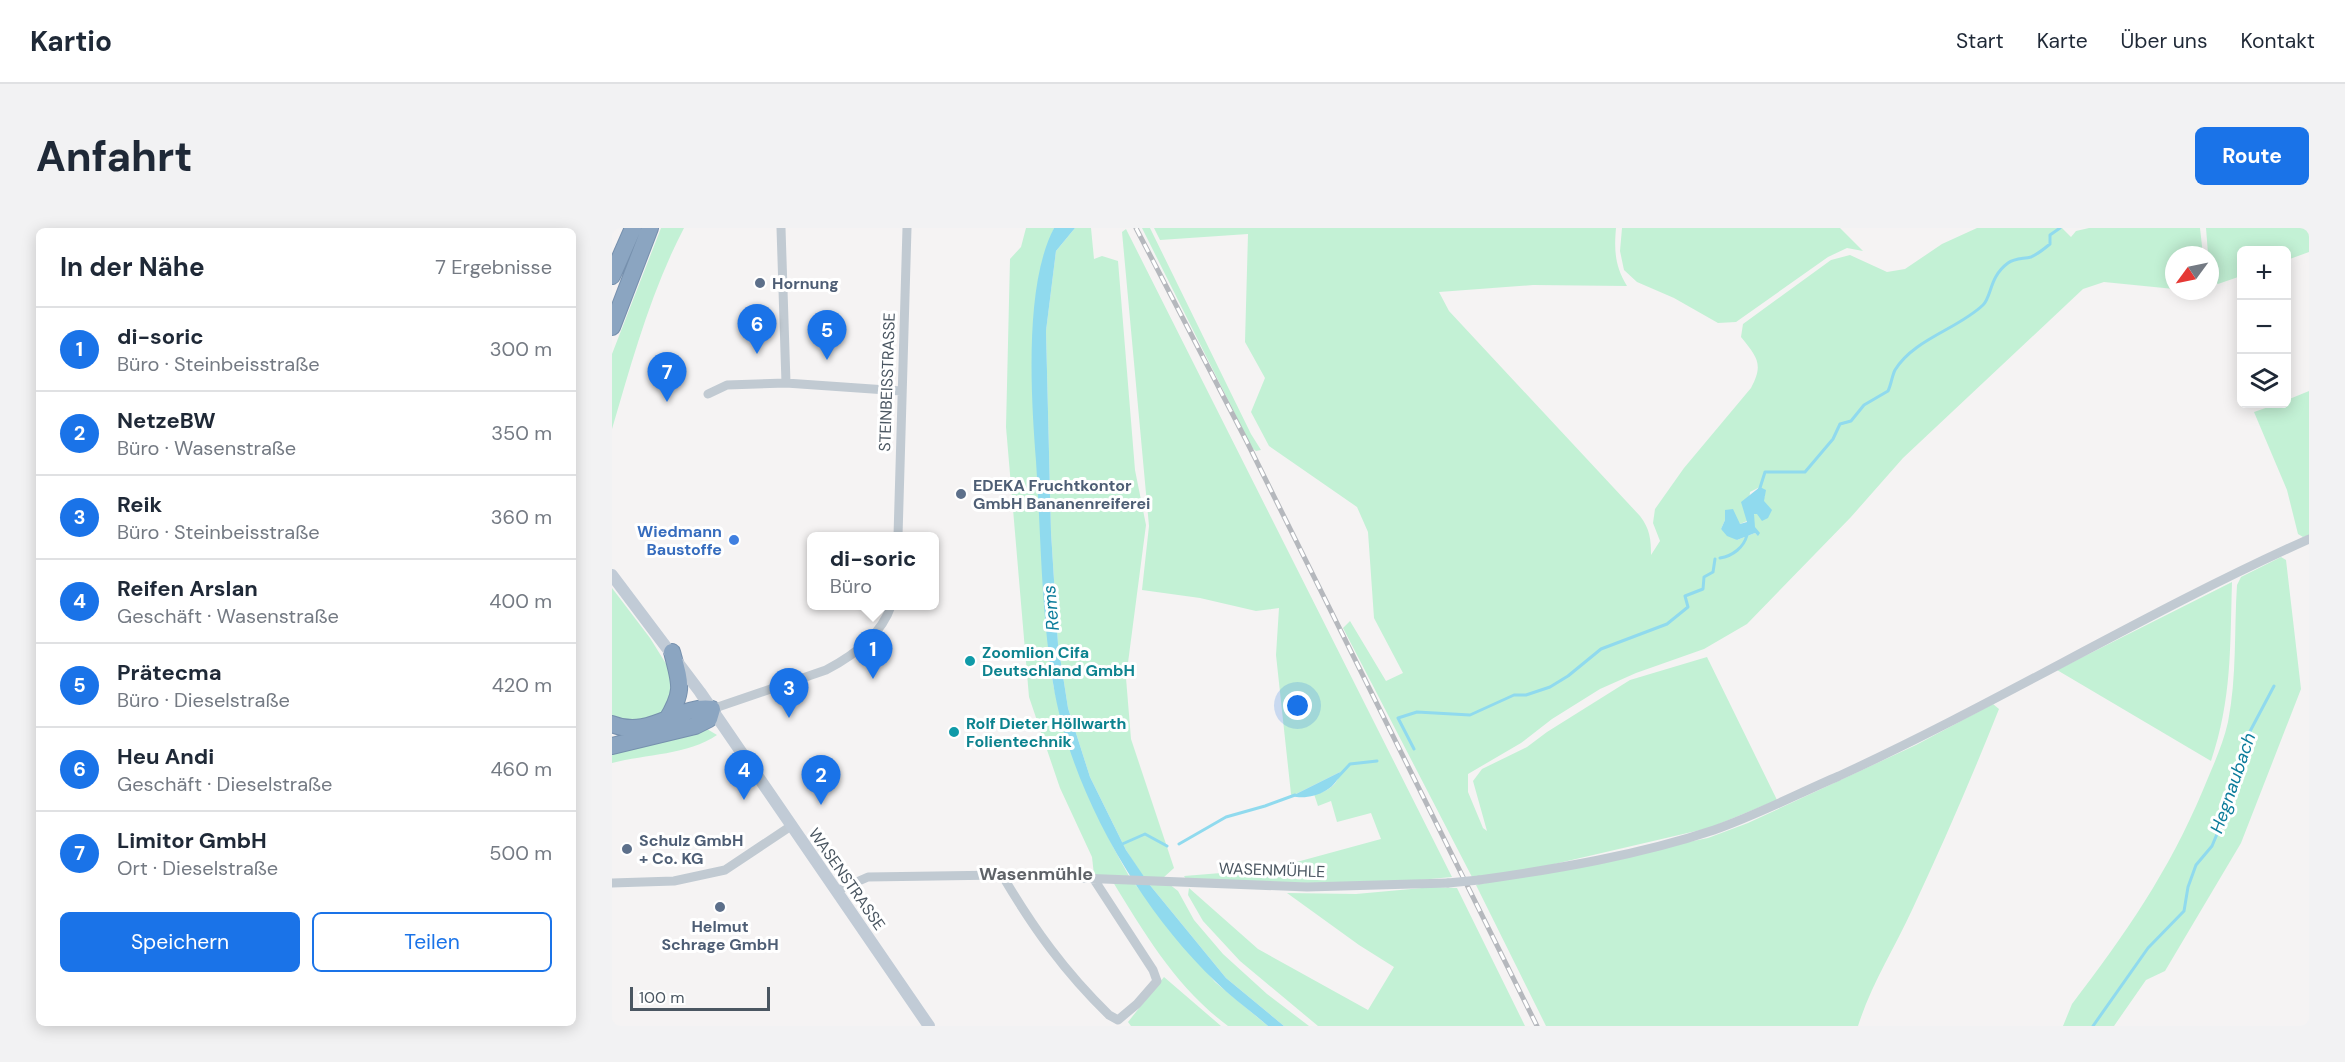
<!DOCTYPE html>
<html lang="de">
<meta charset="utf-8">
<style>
:root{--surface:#fff;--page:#f2f2f3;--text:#1f2937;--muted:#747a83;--line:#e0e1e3;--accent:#1a73e8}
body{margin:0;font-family:"DM Sans",sans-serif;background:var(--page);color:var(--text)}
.controls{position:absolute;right:18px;top:18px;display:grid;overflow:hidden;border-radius:9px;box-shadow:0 3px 15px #0003}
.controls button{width:54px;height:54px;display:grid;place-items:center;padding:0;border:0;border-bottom:2px solid var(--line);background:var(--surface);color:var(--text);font:30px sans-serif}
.compass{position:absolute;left:1553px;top:18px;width:54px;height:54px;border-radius:50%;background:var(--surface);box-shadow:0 3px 15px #0003;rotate:237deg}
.scale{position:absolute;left:18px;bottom:15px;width:140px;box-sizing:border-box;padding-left:6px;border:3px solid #4a5661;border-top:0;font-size:16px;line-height:21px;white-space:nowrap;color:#4a5661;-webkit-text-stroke:4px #fff;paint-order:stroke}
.you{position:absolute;left:686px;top:478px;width:21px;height:21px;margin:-15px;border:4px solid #fff;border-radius:50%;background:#1a73e8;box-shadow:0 0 0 9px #1a73e833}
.badge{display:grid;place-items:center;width:39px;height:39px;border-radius:50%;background:var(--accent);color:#fff;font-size:20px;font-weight:700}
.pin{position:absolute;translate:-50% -50px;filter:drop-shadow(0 2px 3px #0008)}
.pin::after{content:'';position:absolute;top:32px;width:21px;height:18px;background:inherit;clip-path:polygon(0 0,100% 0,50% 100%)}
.popup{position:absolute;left:195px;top:304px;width:132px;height:78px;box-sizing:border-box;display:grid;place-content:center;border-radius:9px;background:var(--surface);filter:drop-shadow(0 2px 4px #0005);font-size:20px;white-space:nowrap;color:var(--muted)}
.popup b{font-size:22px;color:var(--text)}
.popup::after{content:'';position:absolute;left:50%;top:100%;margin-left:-12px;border:12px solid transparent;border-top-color:var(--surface)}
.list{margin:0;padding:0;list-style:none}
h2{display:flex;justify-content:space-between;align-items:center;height:78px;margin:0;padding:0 24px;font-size:26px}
h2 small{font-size:20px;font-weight:400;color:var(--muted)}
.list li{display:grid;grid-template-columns:39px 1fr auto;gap:18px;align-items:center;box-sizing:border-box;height:84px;padding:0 24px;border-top:2px solid var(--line)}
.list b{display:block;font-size:22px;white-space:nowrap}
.list p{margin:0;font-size:20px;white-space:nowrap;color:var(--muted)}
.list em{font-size:20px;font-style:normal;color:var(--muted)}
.actions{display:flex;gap:12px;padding:18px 24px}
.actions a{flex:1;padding:14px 0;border:2px solid var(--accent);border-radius:9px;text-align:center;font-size:21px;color:var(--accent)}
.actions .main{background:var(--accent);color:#fff}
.icon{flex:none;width:33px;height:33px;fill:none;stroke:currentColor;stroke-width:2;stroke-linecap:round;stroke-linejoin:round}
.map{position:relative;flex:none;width:1697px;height:798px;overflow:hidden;border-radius:9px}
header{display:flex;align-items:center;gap:36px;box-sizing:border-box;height:84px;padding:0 30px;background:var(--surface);border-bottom:2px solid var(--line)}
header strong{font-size:28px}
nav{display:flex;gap:33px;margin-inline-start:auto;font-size:21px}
.intro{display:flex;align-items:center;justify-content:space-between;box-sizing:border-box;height:144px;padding:0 36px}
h1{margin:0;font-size:42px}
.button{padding:15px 27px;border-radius:9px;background:var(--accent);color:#fff;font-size:21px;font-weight:700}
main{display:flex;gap:36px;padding:0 36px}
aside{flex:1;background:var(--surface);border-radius:9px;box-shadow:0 3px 15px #0003}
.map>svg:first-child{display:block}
</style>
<header>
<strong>Kartio</strong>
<nav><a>Start</a><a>Karte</a><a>Über uns</a><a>Kontakt</a></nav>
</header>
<div class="intro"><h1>Anfahrt</h1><a class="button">Route</a></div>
<main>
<aside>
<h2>In der Nähe<small>7 Ergebnisse</small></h2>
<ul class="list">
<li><span class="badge">1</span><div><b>di-soric</b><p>Büro · Steinbeisstraße</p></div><em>300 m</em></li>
<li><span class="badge">2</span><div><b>NetzeBW</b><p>Büro · Wasenstraße</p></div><em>350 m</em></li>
<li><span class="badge">3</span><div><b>Reik</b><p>Büro · Steinbeisstraße</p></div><em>360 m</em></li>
<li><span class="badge">4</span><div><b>Reifen Arslan</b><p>Geschäft · Wasenstraße</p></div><em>400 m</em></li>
<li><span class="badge">5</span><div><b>Prätecma</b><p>Büro · Dieselstraße</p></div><em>420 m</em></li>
<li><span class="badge">6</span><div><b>Heu Andi</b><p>Geschäft · Dieselstraße</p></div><em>460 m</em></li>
<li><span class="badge">7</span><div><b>Limitor GmbH</b><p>Ort · Dieselstraße</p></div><em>500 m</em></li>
</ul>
<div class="actions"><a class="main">Speichern</a><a>Teilen</a></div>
</aside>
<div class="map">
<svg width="1697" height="798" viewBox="0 0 1697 798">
<rect width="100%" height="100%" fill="#f5f3f3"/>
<path fill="#c3f1d5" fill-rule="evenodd" d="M49 0H72C39 63 20 133 0 201V126Z
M414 0H442L432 27 425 64 421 168 441 456C456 526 482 586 517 648L482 647 480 629 448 560 417 469 394 199 398 31 409 19Z
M463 0H479L482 31 490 28 506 33 523 242 534 297 514 450 519 511 562 640 551 650H532L514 622 478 549 456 480 446 416 439 304 434 103 444 23Z
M530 0H538L639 206 649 222 644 223 640 220Z
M542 0H1004C1002 23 1003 38 1015 58L921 57 827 64 837 83 1028 288C1038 301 1039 312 1039 327L1048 313 1041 295 1043 281 1072 240 1139 160C1152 136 1145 129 1129 109L1131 96 1219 32 1238 27 1275 44 1293 41 1330 16 1365 0H1450L1459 9 1464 3 1477 0H1588L1591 27H1562V61L1492 54 1471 61 1291 230 1239 289 1135 396 1092 421 1024 445 988 461 940 491 909 515 856 546V564L871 600 875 603 861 553 870 541 915 519 935 504 1018 452 1095 429 1165 572 1097 600 921 641 860 649 731 400 738 393 774 453 791 445 762 390 756 304 745 279 657 218 639 184 653 150 633 114 636 6 548 12ZM1148 259 1153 268 1140 290 1145 307 1143 305 1125 312 1109 301 1113 292 1128 296 1135 293 1138 264Z
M1010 0H1228L1251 23 1235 20 1216 29 1124 94 1106 95 1062 70 1025 54 1012 42 1008 23Z
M1594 0H1697V24L1675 32 1674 22H1630L1629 48 1606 56 1598 51Z
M514 1 840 649 753 657 574 651 572 648 659 641 769 611 759 585 725 594 719 573 706 578 702 566C714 565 726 557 728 544L680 568 679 566 664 427 667 380 644 383 588 370 530 362 537 298 510 4Z
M1697 163V307L1691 309 1686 306 1675 262 1642 184 1665 176H1674L1675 172Z
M1669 329 1674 332 1689 461 1629 615 1553 743 1534 752 1502 798H1451L1460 776C1513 707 1557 643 1591 562 1600 540 1611 517 1616 494 1625 449 1622 402 1625 357L1629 349Z
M1620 354C1618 419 1620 471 1599 533L1445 442Z
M0 360 38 410 61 447 59 475 41 494 0 492Z
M1381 476 1387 481C1360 549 1331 616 1300 682 1282 721 1259 757 1246 798H934L864 657 1096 610 1136 595 1304 517Z
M95 501 105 507C76 527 34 526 0 535V523Z
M501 654 522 655 603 754 656 798H616C565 760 534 708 501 654Z
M537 656H557L566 663 582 692 611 726 655 766 697 798H672L614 750Z
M821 659 845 660 913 798H706L628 733 591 693 576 667 577 660 646 721 756 782 782 739 747 717 675 665 744 666Z
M552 749 609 798H519L516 794Z"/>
<path fill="#90daee" d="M442 0H463L444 23 434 103 439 304 446 416 456 480 478 549 514 622 537 656 614 750 672 798H656C639 783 620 770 604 754 526 680 458 561 441 455 429 383 429 307 424 233 419 169 412 57 442 0Z
M1148 259 1154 262 1152 273 1160 282 1156 290 1150 293 1145 286H1142L1143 299 1148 305 1146 308 1143 305 1125 312 1115 308 1109 301 1113 292V282L1121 281 1128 296 1135 294 1129 274Z
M728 544C725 563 697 573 680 568Z"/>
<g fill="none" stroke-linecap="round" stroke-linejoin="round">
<path stroke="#90daee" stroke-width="3" d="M1147 263 1153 244H1193L1221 211 1228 196 1239 193 1252 177 1276 163C1279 157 1280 148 1283 142 1302 111 1346 101 1371 77 1380 68 1377 49 1396 35 1403 30 1411 31 1419 29 1426 26 1432 21 1438 16V7L1448 0
M1108 330C1121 328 1132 319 1135 307
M802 521 786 490 805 484 858 487 902 467H914L938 459 956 448 989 421 1055 396 1076 379 1073 368 1091 361 1092 349 1101 344 1103 331
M725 550 738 536 765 533
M567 616 614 589 653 578 683 567
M508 617 533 606 555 618
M1481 798 1536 720 1572 683 1576 659 1584 637 1600 618 1613 587 1632 529 1635 509 1662 458"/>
<defs>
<path id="highway" d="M0 48 21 0
M0 99 38 0
M54 493C72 464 69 457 60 424
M0 496C38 512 66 476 100 481L97 491 83 498 0 518"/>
</defs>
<use href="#highway" stroke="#7690ad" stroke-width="18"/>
<path stroke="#c1cad2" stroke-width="9" d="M169 0 174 155
M96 166 115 157 174 155 289 163
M286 308 295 0
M100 481 214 442C241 428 269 407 279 378
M390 647C422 701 452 743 497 787L506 792 525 776 545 753 541 742 483 653
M867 652C945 641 1027 627 1102 602 1145 587 1185 566 1227 548 1386 475 1536 383 1697 311
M0 655 62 653 113 642 179 598
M224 663 256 649 390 647 695 659 836 655"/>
<path stroke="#c1cbd6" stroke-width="12" d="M0 347 88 464 317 798"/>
<use href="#highway" stroke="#8ba5c1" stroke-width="16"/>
<defs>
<path id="rail" d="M524 0 634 212 925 798"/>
</defs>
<use href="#rail" stroke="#b5b8bd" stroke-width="5"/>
<use href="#rail" stroke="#fff" stroke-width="3" stroke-dasharray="9" stroke-linecap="butt"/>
<path stroke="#c1cad2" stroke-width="9" d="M836 655 867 652"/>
</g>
<g fill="#5c6f8a" stroke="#fff" stroke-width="2">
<circle cx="148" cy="55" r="6"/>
<circle cx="349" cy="266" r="6"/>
<circle cx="15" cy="621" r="6"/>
<circle cx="108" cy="679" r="6"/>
</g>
<circle fill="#3f7fe0" stroke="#fff" stroke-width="2" cx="122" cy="312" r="6"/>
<g fill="#0f9aa8" stroke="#fff" stroke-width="2">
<circle cx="358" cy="433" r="6"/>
<circle cx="342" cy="504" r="6"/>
</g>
<g text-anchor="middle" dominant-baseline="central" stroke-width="6" stroke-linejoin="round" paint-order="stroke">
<g font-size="16" font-weight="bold" fill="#4e5e75" stroke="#fff" text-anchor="start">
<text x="160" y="55">Hornung</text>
<text x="361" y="257">EDEKA Fruchtkontor<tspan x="361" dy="18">GmbH Bananenreiferei</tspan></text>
<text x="27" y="612">Schulz GmbH<tspan x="27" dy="18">+ Co. KG</tspan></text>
<text x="108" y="698" text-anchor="middle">Helmut<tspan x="108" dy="18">Schrage GmbH</tspan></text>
</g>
<g font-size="16" fill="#4a5661" stroke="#fff">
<text transform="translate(275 154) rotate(-88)">STEINBEISSTRASSE</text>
<text transform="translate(660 642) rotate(2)">WASENMÜHLE</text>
<text transform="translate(235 651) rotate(55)">WASENSTRASSE</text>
</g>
<g font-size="16" font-weight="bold" fill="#366cbe" stroke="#fff" text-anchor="end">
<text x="110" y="303">Wiedmann<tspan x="110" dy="18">Baustoffe</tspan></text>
</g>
<g font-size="16" font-weight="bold" fill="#0d838f" stroke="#fff" text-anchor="start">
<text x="370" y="424">Zoomlion Cifa<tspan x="370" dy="18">Deutschland GmbH</tspan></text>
<text x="354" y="495">Rolf Dieter Höllwarth<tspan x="354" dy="18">Folientechnik</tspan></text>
</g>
<g font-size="18" font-style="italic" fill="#0c7c9b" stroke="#fff">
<text transform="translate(439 380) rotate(-95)">Rems</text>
<text transform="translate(1621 555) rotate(-71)">Hegnaubach</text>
</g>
<g font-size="18" font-weight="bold" fill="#5f6368" stroke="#fff">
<text x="424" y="646">Wasenmühle</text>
</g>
</g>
</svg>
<div class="controls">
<button>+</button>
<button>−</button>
<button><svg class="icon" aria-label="layers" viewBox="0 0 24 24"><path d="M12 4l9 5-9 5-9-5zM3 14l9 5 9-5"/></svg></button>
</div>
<svg class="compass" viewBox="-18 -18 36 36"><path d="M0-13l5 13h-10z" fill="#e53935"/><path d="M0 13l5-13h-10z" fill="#747a83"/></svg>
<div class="scale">100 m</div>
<div class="you"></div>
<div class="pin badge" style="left:261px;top:451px">1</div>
<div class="popup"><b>di-soric</b>Büro</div>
<div class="pin badge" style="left:209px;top:577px">2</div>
<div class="pin badge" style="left:177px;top:490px">3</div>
<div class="pin badge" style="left:132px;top:572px">4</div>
<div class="pin badge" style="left:215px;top:132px">5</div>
<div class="pin badge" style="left:145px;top:126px">6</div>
<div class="pin badge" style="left:55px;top:174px">7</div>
</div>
</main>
